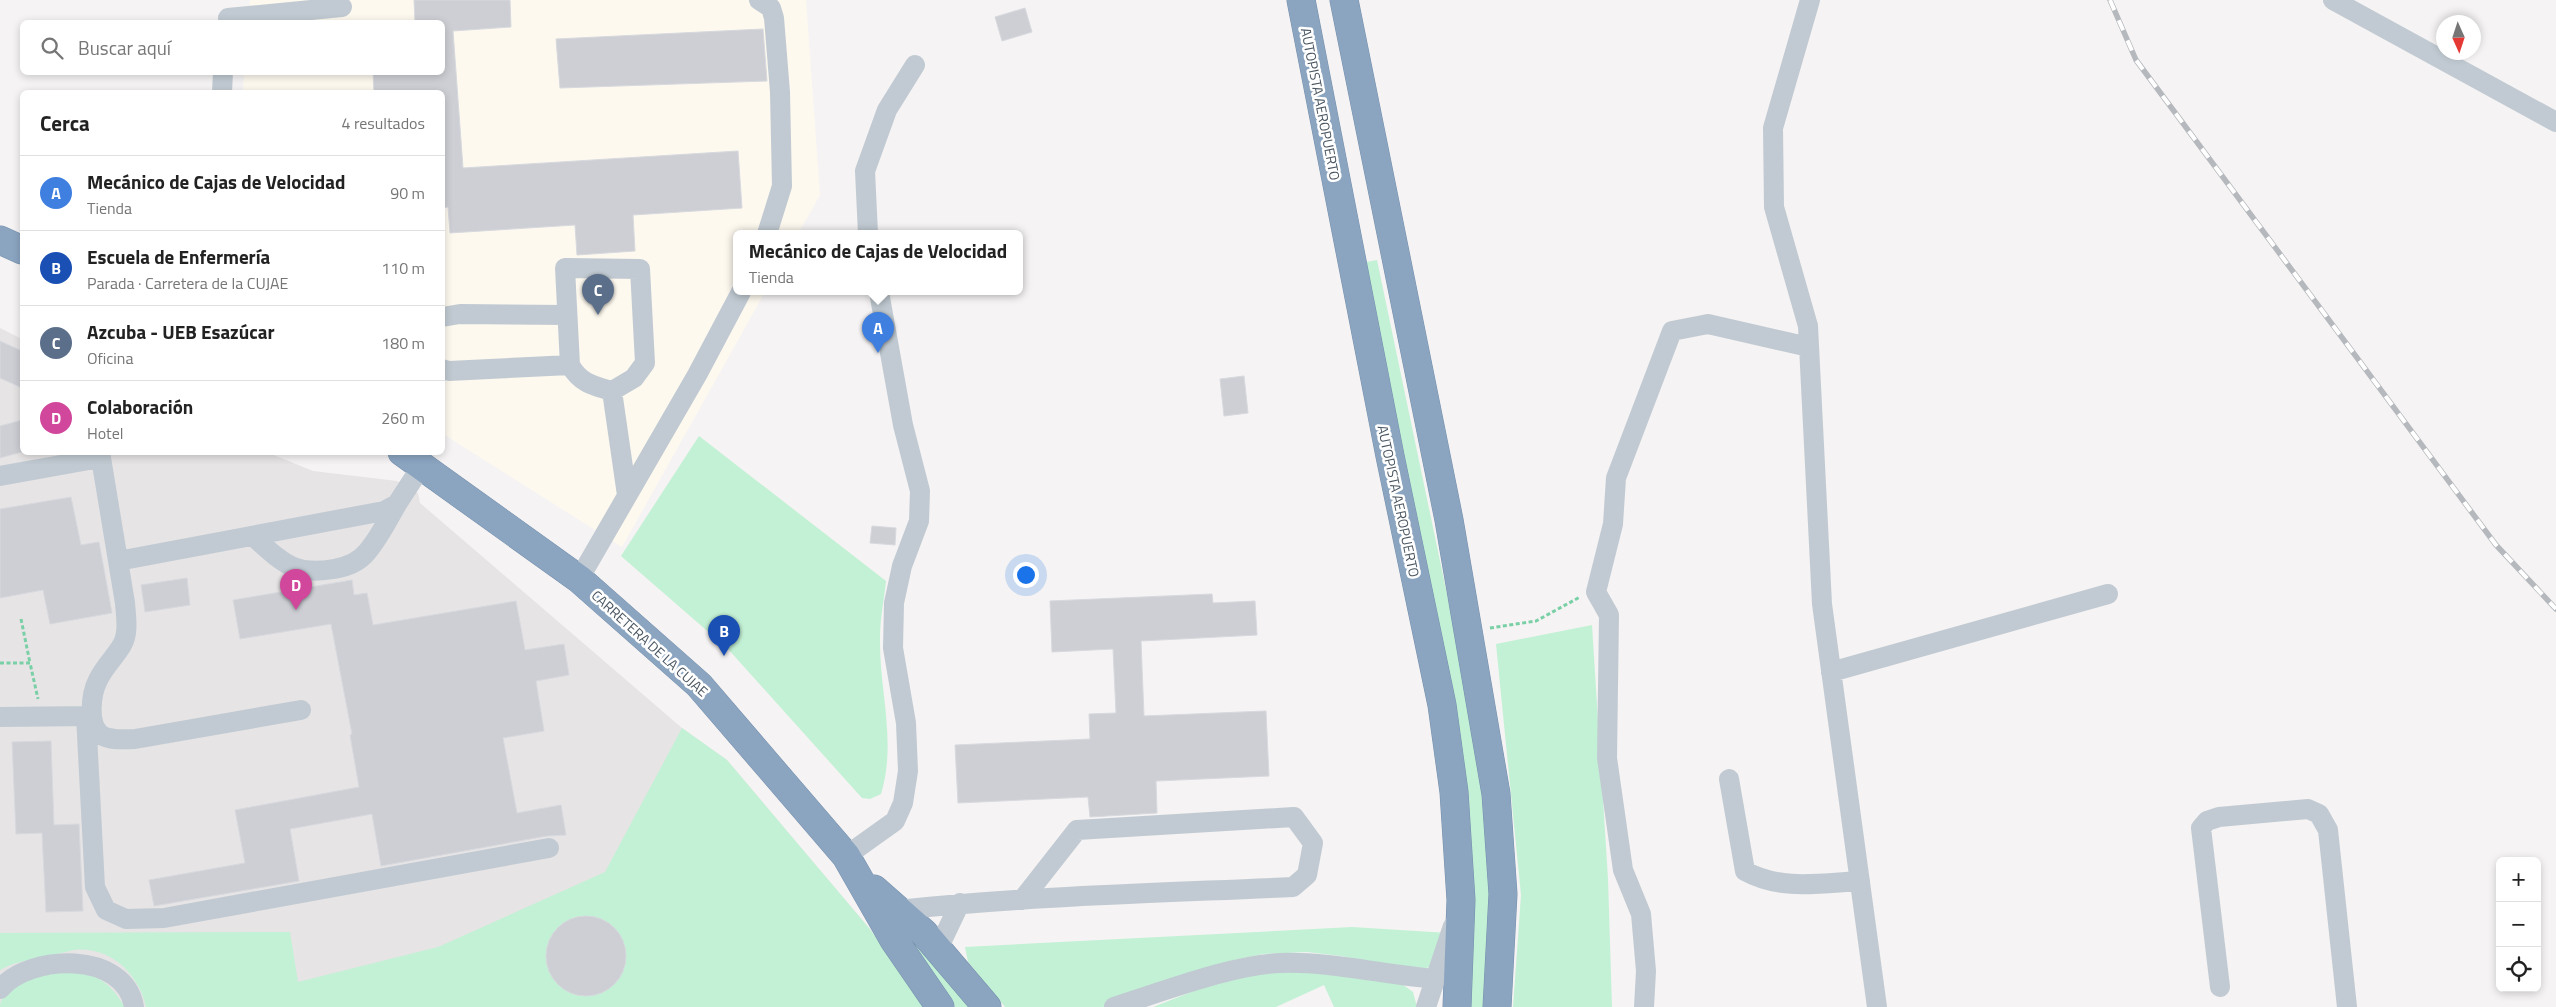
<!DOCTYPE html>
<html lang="es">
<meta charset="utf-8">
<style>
:root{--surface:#fff;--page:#f2f2f2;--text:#222;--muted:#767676;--line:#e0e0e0;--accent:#1a73e8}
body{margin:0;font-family:"Titillium Web",sans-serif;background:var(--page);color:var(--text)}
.controls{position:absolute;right:15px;bottom:15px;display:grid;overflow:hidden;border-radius:8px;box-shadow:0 2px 8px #0003}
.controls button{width:45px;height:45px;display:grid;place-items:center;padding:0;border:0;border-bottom:1px solid var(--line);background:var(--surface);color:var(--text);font:25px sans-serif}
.compass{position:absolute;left:2436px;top:15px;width:45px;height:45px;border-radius:50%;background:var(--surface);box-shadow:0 2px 8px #0003;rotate:177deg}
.you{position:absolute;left:1025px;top:574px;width:18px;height:18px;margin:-12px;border:4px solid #fff;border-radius:50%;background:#1a73e8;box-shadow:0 0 0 8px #1a73e833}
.badge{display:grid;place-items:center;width:32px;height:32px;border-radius:50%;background:var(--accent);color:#fff;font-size:16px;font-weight:700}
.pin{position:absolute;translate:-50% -41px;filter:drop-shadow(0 1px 2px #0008)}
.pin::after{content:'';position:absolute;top:26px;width:18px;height:15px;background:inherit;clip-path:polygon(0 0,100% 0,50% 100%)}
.popup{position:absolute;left:733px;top:230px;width:290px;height:65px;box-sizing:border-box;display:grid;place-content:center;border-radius:8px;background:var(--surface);filter:drop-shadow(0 1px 4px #0005);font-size:16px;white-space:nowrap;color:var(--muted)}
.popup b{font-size:19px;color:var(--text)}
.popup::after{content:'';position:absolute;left:50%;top:100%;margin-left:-10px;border:10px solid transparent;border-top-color:var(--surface)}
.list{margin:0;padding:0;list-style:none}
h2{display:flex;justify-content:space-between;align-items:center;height:65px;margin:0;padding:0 20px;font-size:21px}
h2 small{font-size:16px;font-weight:400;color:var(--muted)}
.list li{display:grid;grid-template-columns:32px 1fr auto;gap:15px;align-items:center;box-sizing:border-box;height:75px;padding:0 20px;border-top:1px solid var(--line)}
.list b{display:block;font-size:19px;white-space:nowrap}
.list p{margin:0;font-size:16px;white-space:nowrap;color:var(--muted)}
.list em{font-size:16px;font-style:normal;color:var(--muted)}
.icon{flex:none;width:28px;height:28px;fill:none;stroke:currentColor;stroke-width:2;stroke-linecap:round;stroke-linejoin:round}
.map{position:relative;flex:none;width:2556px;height:1007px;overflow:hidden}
.search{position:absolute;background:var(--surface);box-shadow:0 2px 8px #0003;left:20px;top:20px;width:425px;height:55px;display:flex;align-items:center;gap:12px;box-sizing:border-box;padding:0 18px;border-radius:8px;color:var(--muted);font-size:19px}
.panel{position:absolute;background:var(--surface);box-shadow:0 2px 8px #0003;left:20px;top:90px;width:425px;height:365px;border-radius:8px}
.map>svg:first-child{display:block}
</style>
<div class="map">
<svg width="2556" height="1007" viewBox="0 0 2556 1007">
<rect width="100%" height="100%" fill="#f5f3f3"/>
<path fill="#fdf9ef" d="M250 0H806L820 195 798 234H737V292H765L622 547 443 434 442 92H243L244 73 442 72V22H248Z"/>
<path fill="#e6e4e5" d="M0 328 22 339V452L269 453 313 471 397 481 418 493 420 503 682 728 727 760 869 928 926 1007H0Z"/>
<path fill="#c3f1d5" d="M1377 260 1471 709 1483 793 1490 881 1489 1007H1467L1405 471 1366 262Z
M699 436 886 581C884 600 880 619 880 638 879 691 897 741 881 794L870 799 862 798 728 649 621 556Z
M1592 625 1608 879 1612 1007H1513L1521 895 1496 644Z
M682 728 727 760 869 928 926 1007H146C139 974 110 946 74 950 64 952 54 955 44 957 28 960 14 962 0 970V933L290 932 298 982 438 947 605 872Z
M895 921 973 1007H955Z
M1352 927 1448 933 1430 967 1413 971 1341 956 1307 952 1263 954 1230 961 1103 1007H1005L968 962 965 947Z
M60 967C95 976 105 975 125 1007H0C0 986 44 974 60 967Z
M1312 969 1402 984 1413 992 1417 1007H1334L1324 985 1276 1007H1153L1214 983 1272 971Z"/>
<path fill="#cdcfd5" stroke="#d7d9de" d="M414 0H510L511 27 453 31 463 168 738 151 742 208 633 215 635 251 577 255 575 225 450 233 448 207 442 208V92H374L373 72H442V22H415Z
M1025 8 1032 32 1002 41 995 17Z
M763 29 767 81 560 88 556 39Z
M0 341 22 351V388L0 378Z
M1244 376 1248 413 1224 416 1220 379Z
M22 420V452L0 458V426Z
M71 497 81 545 99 542 112 613 50 624 43 590 0 598V509Z
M872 526 896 528 895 545 870 543Z
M187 578 190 605 145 612 141 585Z
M352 580 354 595 367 593 373 625 516 601 525 650 564 644 569 675 536 681 544 731 503 738 517 813 561 805 566 835 547 836 381 866 372 814 290 829 299 881 154 906 149 880 245 863 235 810 359 787 350 735 352 734 331 624 240 639 233 600Z
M1212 594 1213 603 1255 601 1257 635 1141 641 1144 716 1266 711 1269 776 1156 781 1157 813 1090 817 1088 797 958 803 955 745 1090 739 1089 714 1116 713 1113 649 1052 652 1050 601Z
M51 741 54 825 79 824 83 911 46 912 42 833 16 834 12 742Z
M546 956a40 40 0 1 1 80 0a40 40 0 1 1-80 0Z"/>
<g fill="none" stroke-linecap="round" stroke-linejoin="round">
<defs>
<path id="highway" d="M1301 0 1390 456 1442 705 1454 792 1461 900 1457 1007
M1344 0 1449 520 1496 794 1503 894 1497 1007
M0 240 22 250
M402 452 579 579 699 685 846 856 894 940 940 1007
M874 889 924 933 987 1007"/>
</defs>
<use href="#highway" stroke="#7690ad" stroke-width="29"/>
<path stroke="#7ad0a6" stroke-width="3" stroke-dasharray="4 2.5" stroke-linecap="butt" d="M21 619 30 663
M1490 628 1536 621 1580 597
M0 663H30L38 699"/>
<path stroke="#c1cad2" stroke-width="20" d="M759 0 771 8 774 18 780 92 782 186 767 234
M1810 0 1773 128 1774 207 1808 326 1822 604 1877 1007
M2333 0 2556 122
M228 18 342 7
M222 92 223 72
M868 234 865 171 887 110 915 65
M442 317 460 314 567 315
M442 369 449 371 570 365
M612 391C593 386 580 383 570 365L565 268 640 269 645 363 634 378 612 391 627 495
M100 452 125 603C126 617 129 633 122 645 115 657 104 667 98 680 91 694 87 724 101 735 111 741 124 739 135 739L301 710
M0 476 100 458
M254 537C282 562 293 576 334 569 346 567 359 562 367 552 379 538 388 520 397 504
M118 561 384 511 397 504 421 467
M579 579 697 375 741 292
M1831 672 2108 594
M86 716 95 887 106 910 126 919 164 918 549 848
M0 717 92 716
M1729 779 1745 871C1781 891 1821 883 1860 881
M846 856 895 821 903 803 908 771 906 723 893 648 894 603 902 566 919 521 920 491 903 425 879 292
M898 910C1029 896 1161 893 1293 887L1307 875 1313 843 1294 817 1077 830 1022 900
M938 949 960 903
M2220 987 2201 828 2207 821 2219 817 2308 809 2319 814 2328 830 2347 1007
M0 989C29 954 125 950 134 1007
M1114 1007C1162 992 1231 965 1280 963 1332 961 1384 975 1436 979
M1426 1007 1453 926
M1644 1007 1646 971 1641 914 1623 870 1607 758 1609 615 1596 592 1613 524 1616 478 1672 331 1708 324 1809 347"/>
<use href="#highway" stroke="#8ba5c1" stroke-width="28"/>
<defs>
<path id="rail" d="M2110 0 2136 60 2496 545 2556 609"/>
</defs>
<use href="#rail" stroke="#b5b8bd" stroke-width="5.5"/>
<use href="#rail" stroke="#fff" stroke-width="4" stroke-dasharray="11" stroke-linecap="butt"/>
</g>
<g text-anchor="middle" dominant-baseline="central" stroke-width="5" stroke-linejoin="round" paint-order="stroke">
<g font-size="14" fill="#4a5661" stroke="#fff">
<text transform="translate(1321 104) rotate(79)">AUTOPISTA AEROPUERTO</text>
<text transform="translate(1399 501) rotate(78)">AUTOPISTA AEROPUERTO</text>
<text transform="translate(650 643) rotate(42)">CARRETERA DE LA CUJAE</text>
</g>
</g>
</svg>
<div class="controls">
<button>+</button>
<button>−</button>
<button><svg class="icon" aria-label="locate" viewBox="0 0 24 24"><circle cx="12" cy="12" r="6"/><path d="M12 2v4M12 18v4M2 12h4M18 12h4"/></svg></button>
</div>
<svg class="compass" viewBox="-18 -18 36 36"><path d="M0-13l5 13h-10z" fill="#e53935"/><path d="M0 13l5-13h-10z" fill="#767676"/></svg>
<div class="you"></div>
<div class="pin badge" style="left:878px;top:353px;background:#3f7fe0">A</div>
<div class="popup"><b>Mecánico de Cajas de Velocidad</b>Tienda</div>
<div class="pin badge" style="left:724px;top:656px;background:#1a4fb4">B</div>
<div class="pin badge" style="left:598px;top:315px;background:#5c6f8a">C</div>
<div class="pin badge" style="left:296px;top:610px;background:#d1479c">D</div>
<div class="search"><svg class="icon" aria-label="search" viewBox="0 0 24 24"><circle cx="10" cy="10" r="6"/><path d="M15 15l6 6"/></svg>Buscar aquí</div>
<section class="panel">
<h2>Cerca<small>4 resultados</small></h2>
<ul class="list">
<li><span class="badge" style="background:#3f7fe0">A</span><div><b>Mecánico de Cajas de Velocidad</b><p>Tienda</p></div><em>90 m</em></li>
<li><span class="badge" style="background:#1a4fb4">B</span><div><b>Escuela de Enfermería</b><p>Parada · Carretera de la CUJAE</p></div><em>110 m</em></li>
<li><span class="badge" style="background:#5c6f8a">C</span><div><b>Azcuba - UEB Esazúcar</b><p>Oficina</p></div><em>180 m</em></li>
<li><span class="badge" style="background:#d1479c">D</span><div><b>Colaboración</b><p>Hotel</p></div><em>260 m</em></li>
</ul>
</section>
</div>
